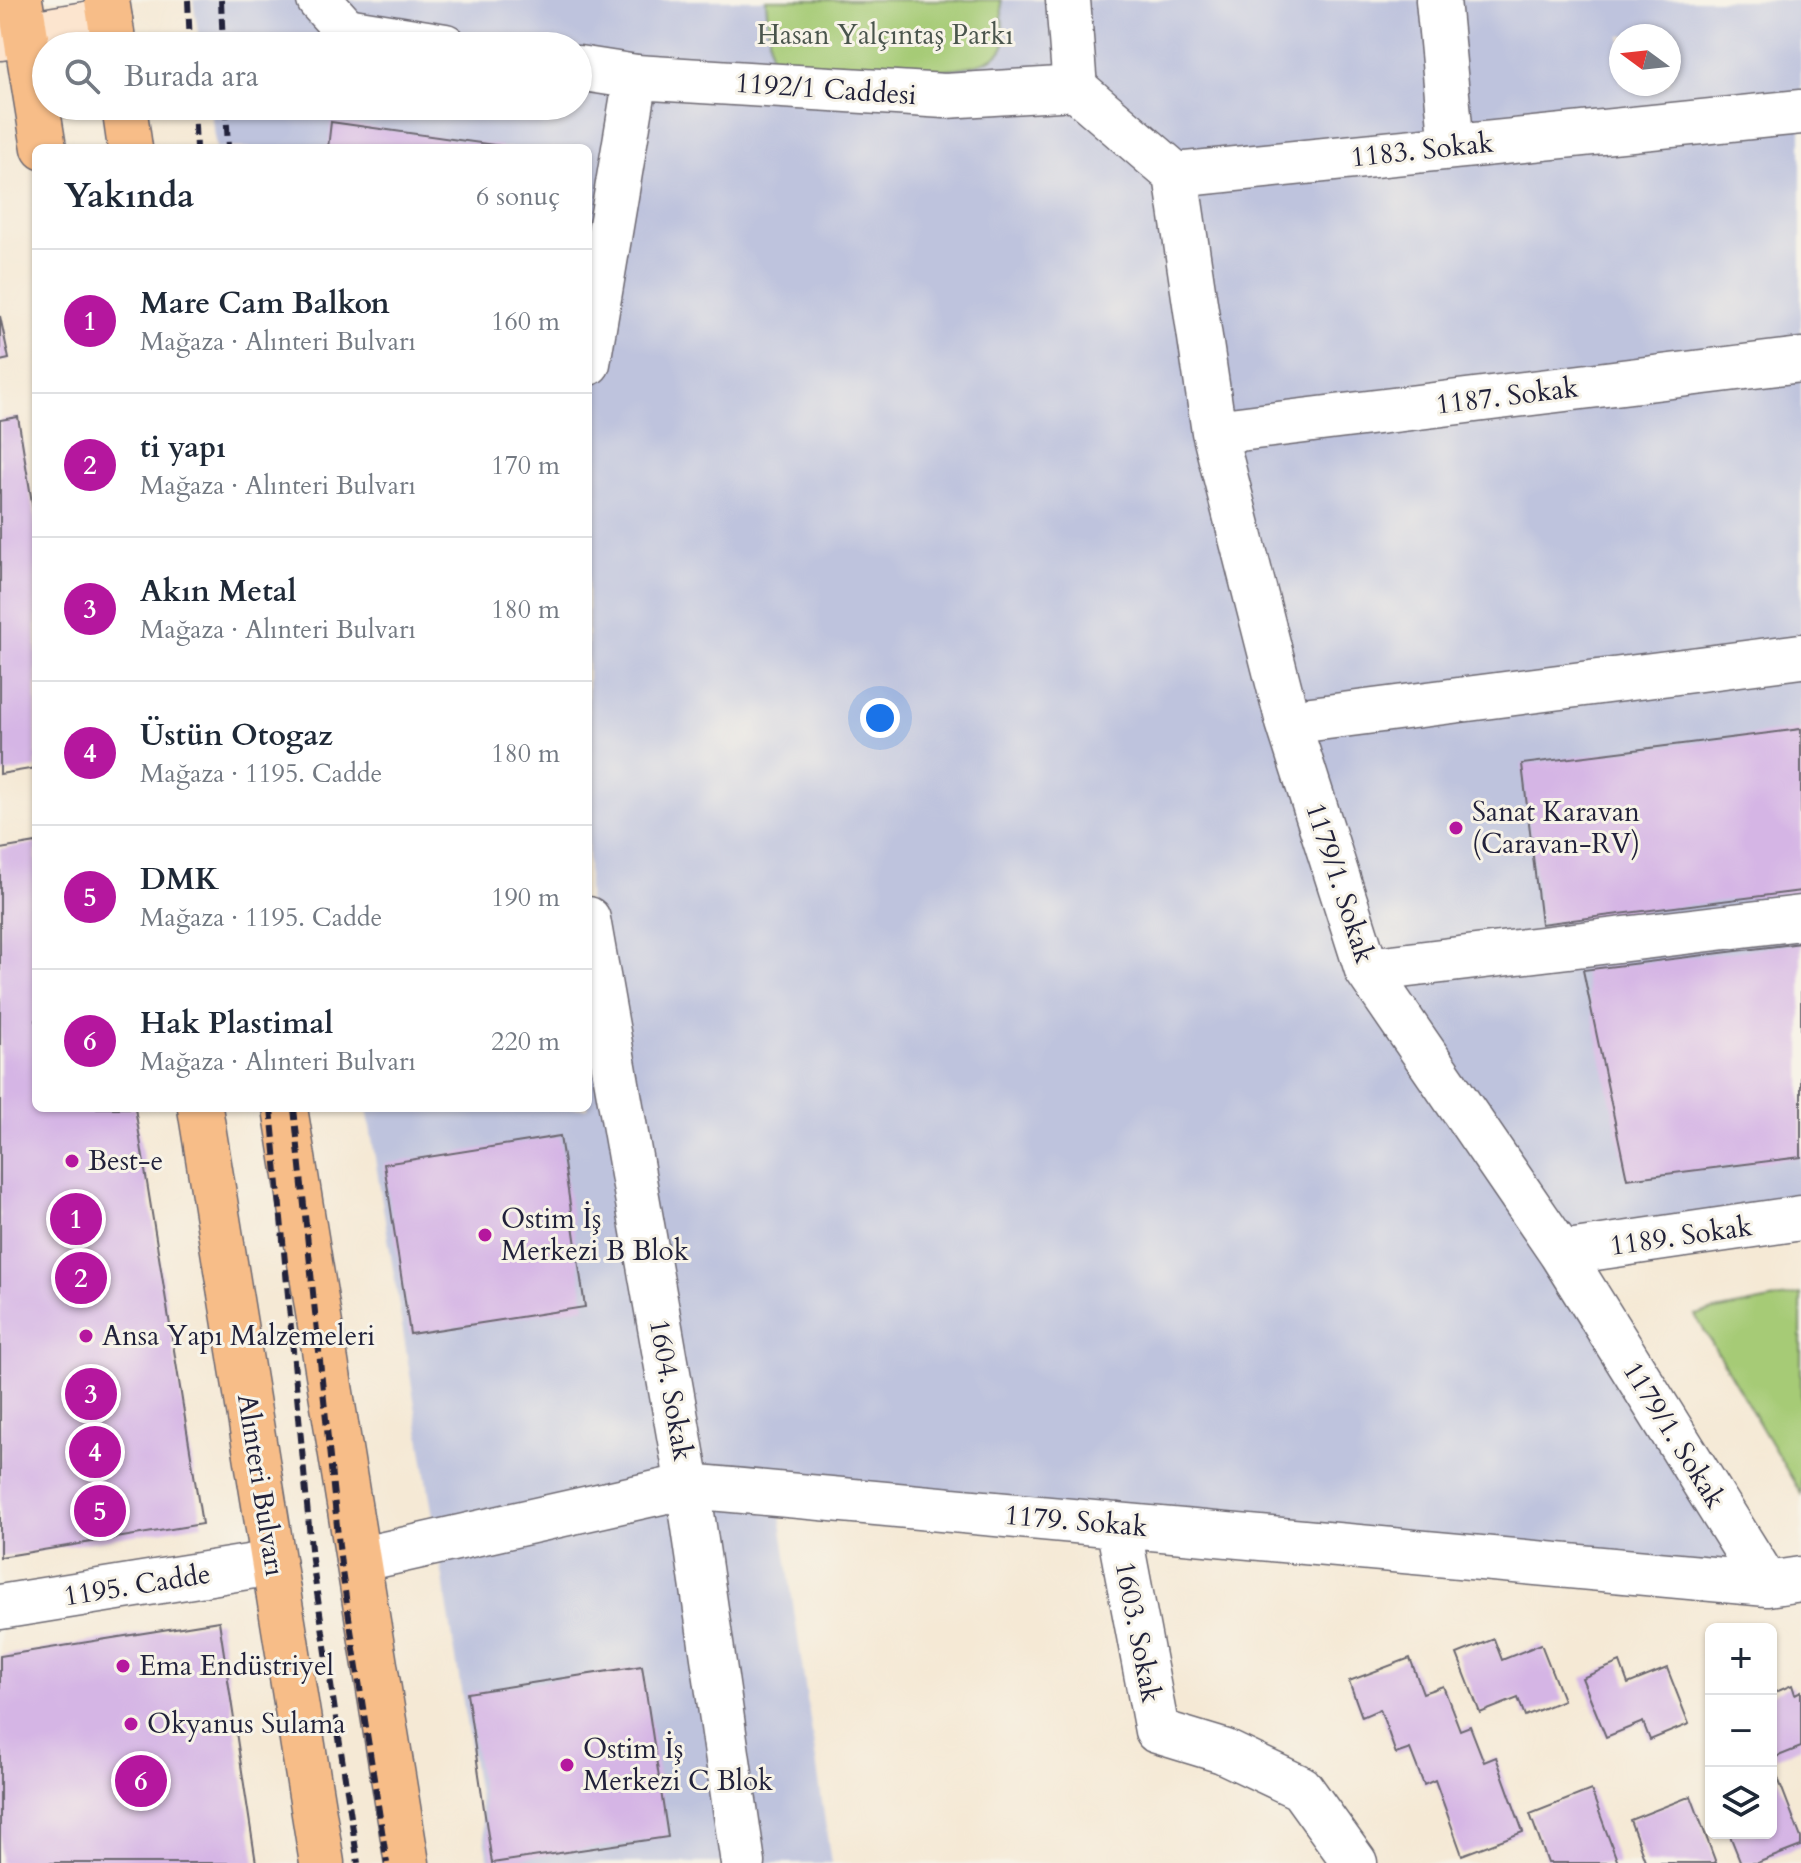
<!DOCTYPE html>
<html lang="tr">
<meta charset="utf-8">
<style>
:root{--surface:#fff;--page:#f2f2f3;--text:#1f2937;--muted:#747a83;--line:#e0e1e3;--accent:#b5179e}
body{margin:0;font-family:Cardo,serif;background:var(--page);color:var(--text)}
.controls{position:absolute;right:24px;bottom:24px;display:grid;overflow:hidden;border-radius:12px;box-shadow:0 2px 6px #0004}
.controls button{width:72px;height:72px;display:grid;place-items:center;padding:0;border:0;border-bottom:2px solid var(--line);background:var(--surface);color:var(--text);font:40px sans-serif}
.compass{position:absolute;left:1609px;top:24px;width:72px;height:72px;border-radius:50%;background:var(--surface);box-shadow:0 2px 6px #0004;rotate:285deg}
.you{position:absolute;left:880px;top:718px;width:28px;height:28px;margin:-20px;border:6px solid #fff;border-radius:50%;background:#1a73e8;box-shadow:0 0 0 12px #1a73e833}
.badge{display:grid;place-items:center;width:52px;height:52px;border-radius:50%;background:var(--accent);color:#fff;font-size:26px;font-weight:700}
.pin{position:absolute;translate:-50% -50%;border:4px solid #fff;box-shadow:0 2px 8px #0006}
.list{margin:0;padding:0;list-style:none}
h2{display:flex;justify-content:space-between;align-items:center;height:104px;margin:0;padding:0 32px;font-size:34px}
h2 small{font-size:26px;font-weight:400;color:var(--muted)}
.list li{display:grid;grid-template-columns:52px 1fr auto;gap:24px;align-items:center;box-sizing:border-box;height:144px;padding:0 32px;border-top:2px solid var(--line)}
.list b{display:block;font-size:30px;white-space:nowrap}
.list p{margin:0;font-size:26px;white-space:nowrap;color:var(--muted)}
.list em{font-size:26px;font-style:normal;color:var(--muted)}
.icon{flex:none;width:44px;height:44px;fill:none;stroke:currentColor;stroke-width:2;stroke-linecap:round;stroke-linejoin:round}
.map{position:relative;flex:none;width:1801px;height:1863px;overflow:hidden}
.search{position:absolute;background:var(--surface);box-shadow:0 2px 6px #0004;left:32px;top:32px;width:560px;height:88px;display:flex;align-items:center;gap:20px;box-sizing:border-box;padding:0 28px;border-radius:44px;color:var(--muted);font-size:30px}
.panel{position:absolute;background:var(--surface);box-shadow:0 2px 6px #0004;left:32px;top:144px;width:560px;height:968px;border-radius:12px}
.map>svg:first-child{display:block}
</style>
<div class="map">
<svg width="1801" height="1863" viewBox="0 0 1801 1863">
<rect width="100%" height="100%" fill="#f7f3e8"/>
<filter id="ink" filterUnits="userSpaceOnUse"><feTurbulence type="fractalNoise" baseFrequency=".0125" numOctaves="2"/><feDisplacementMap in="SourceGraphic" scale="16" xChannelSelector="R" yChannelSelector="G"/><feConvolveMatrix kernelMatrix="1 2 1 2 8 2 1 2 1" color-interpolation-filters="sRGB"/></filter>
<filter id="wash" filterUnits="userSpaceOnUse"><feTurbulence type="fractalNoise" baseFrequency=".006" numOctaves="4" result="noise"/><feDisplacementMap in="SourceGraphic" scale="32" xChannelSelector="R" yChannelSelector="G"/><feGaussianBlur stdDeviation="1.8" result="paint"/><feColorMatrix in="noise" values="0 0 0 0 0 0 0 0 0 0 0 0 0 0 0 0 0 1.4 0 .05"/><feComposite in="paint" operator="in"/></filter>
<g filter="url(#wash)">
<rect width="100%" height="100%" fill="#f5e9d5"/>
<path fill="#bec3dd" fill-rule="evenodd" d="M193 0H1801V1218L1561 1253 1767 1584 777 1494 831 1863H489L367 1108H588V148H216L210 106H578V46H200ZM1621 36H1669V84H1621Z"/>
<path fill="#a6cb76" stroke="#647658" stroke-width="2" d="M766 0H1001L1004 46C986 89 811 63 771 59Z
M1801 1294V1494L1695 1315Z"/>
<g id="blocks">
<path fill="#d5b5e5" d="M331 122 502 146V148H328Z
M0 316 9 359 0 361Z
M18 417 36 527V768L0 774V420Z
M1801 729V891L1541 924 1522 764Z
M36 843V1108H135L202 1524 0 1557V849Z
M1801 943V1157L1627 1179 1583 970Z
M560 1136 585 1307 410 1334 384 1164Z
M219 1621 256 1863H0V1656Z
M1494 1639 1502 1660 1541 1644 1563 1700 1525 1716 1518 1698 1480 1713 1457 1654Z
M1410 1658 1423 1693 1443 1686 1460 1730 1470 1726 1484 1762 1496 1757 1523 1832 1462 1855 1435 1780 1424 1785 1410 1749 1396 1754 1380 1709 1362 1717 1349 1681Z
M1620 1662 1628 1684 1667 1668 1689 1724 1650 1740 1643 1722 1606 1737 1582 1678Z
M642 1666 668 1837 492 1863 467 1693Z
M1792 1685 1795 1694 1801 1691V1747L1776 1757 1771 1745V1694Z
M1773 1765 1801 1838V1846L1757 1863H1741L1729 1833H1771V1766Z
M1591 1790 1618 1863H1548L1530 1814Z
M1691 1796 1716 1863H1646L1630 1820Z"/>
</g>
</g>
<g filter="url(#ink)">
<use href="#blocks" fill-opacity="0" stroke="#6c6871" stroke-width="2"/>
<g fill="none" stroke-linecap="round" stroke-linejoin="round">
<defs>
<path id="minor" d="M1438 0 1452 147
M346 30 445 46
M578 68 636 77 945 96 1075 88 1176 175 1801 112
M1176 175 1214 432 1288 722 1367 970 1561 1253 1767 1584
M1214 432 1801 360
M1288 722 1801 656
M1367 970 1801 918
M1561 1253 1801 1218
M1118 1525 1157 1731 1223 1751 1301 1788 1355 1863
M358 1560 688 1486 1767 1584 1801 1579
M0 1607 273 1563"/>
<path id="tertiary" d="M319 0 346 30
M1068 0 1075 88
M588 363 636 77
M588 919 688 1486 743 1863"/>
<path id="secondary" d="M0 38 110 20"/>
<path id="primary" d="M20 0 44 148
M107 0 114 46
M124 106 130 148
M200 1108 322 1863
M285 1108 407 1863"/>
</defs>
<use href="#minor" stroke="#6c6871" stroke-width="47"/>
<use href="#tertiary" stroke="#6c6871" stroke-width="47"/>
<use href="#secondary" stroke="#6c6871" stroke-width="47"/>
<use href="#primary" stroke="#6c6871" stroke-width="47"/>
<use href="#minor" stroke="#fff" stroke-width="44"/>
<use href="#tertiary" stroke="#fff" stroke-width="44"/>
<use href="#secondary" stroke="#fce5cf" stroke-width="44"/>
<use href="#primary" stroke="#f7bd88" stroke-width="44"/>
<path stroke="#22223b" stroke-width="6" stroke-dasharray="12 6" stroke-linecap="butt" d="M188 0 190 46
M221 0 223 46
M194 106 196 148
M226 106 228 148
M271 1108 312 1560 358 1863
M294 1108 341 1565 387 1863"/>
</g>
</g>
<g fill="#b5179e" stroke="#f7f3e8" stroke-width="3">
<circle cx="1456" cy="828" r="8"/>
<circle cx="72" cy="1161" r="8"/>
<circle cx="485" cy="1235" r="8"/>
<circle cx="86" cy="1336" r="8"/>
<circle cx="123" cy="1666" r="8"/>
<circle cx="131" cy="1724" r="8"/>
<circle cx="567" cy="1765" r="8"/>
</g>
<g text-anchor="middle" dominant-baseline="central" stroke-width="6" stroke-linejoin="round" paint-order="stroke">
<g font-size="28" fill="#4a554d" stroke="#f7f3e8">
<text x="885" y="35">Hasan Yalçıntaş Parkı</text>
</g>
<g font-size="28" fill="#22223b" stroke="#f7f3e8">
<text transform="translate(826 89) rotate(4)">1192/1 Caddesi</text>
<text transform="translate(1422 150) rotate(-6)">1183. Sokak</text>
<text transform="translate(1507 396) rotate(-7)">1187. Sokak</text>
<text transform="translate(1340 883) rotate(72)">1179/1. Sokak</text>
<text transform="translate(1681 1236) rotate(-8)">1189. Sokak</text>
<text transform="translate(671 1390) rotate(80)">1604. Sokak</text>
<text transform="translate(1674 1435) rotate(58)">1179/1. Sokak</text>
<text transform="translate(261 1485) rotate(81)">Alınteri Bulvarı</text>
<text transform="translate(1076 1521) rotate(5)">1179. Sokak</text>
<text transform="translate(137 1585) rotate(-9)">1195. Cadde</text>
<text transform="translate(1138 1632) rotate(79)">1603. Sokak</text>
</g>
<g font-size="28" fill="#22223b" stroke="#f7f3e8" text-anchor="start">
<text x="1472" y="812">Sanat Karavan<tspan x="1472" dy="32">(Caravan-RV)</tspan></text>
<text x="88" y="1161">Best-e</text>
<text x="501" y="1219">Ostim İş<tspan x="501" dy="32">Merkezi B Blok</tspan></text>
<text x="102" y="1336">Ansa Yapı Malzemeleri</text>
<text x="139" y="1666">Ema Endüstriyel</text>
<text x="147" y="1724">Okyanus Sulama</text>
<text x="583" y="1749">Ostim İş<tspan x="583" dy="32">Merkezi C Blok</tspan></text>
</g>
</g>
</svg>
<div class="controls">
<button>+</button>
<button>−</button>
<button><svg class="icon" aria-label="layers" viewBox="0 0 24 24"><path d="M12 4l9 5-9 5-9-5zM3 14l9 5 9-5"/></svg></button>
</div>
<svg class="compass" viewBox="-18 -18 36 36"><path d="M0-13l5 13h-10z" fill="#e53935"/><path d="M0 13l5-13h-10z" fill="#747a83"/></svg>
<div class="you"></div>
<div class="pin badge" style="left:76px;top:1219px">1</div>
<div class="pin badge" style="left:81px;top:1278px">2</div>
<div class="pin badge" style="left:91px;top:1394px">3</div>
<div class="pin badge" style="left:95px;top:1452px">4</div>
<div class="pin badge" style="left:100px;top:1511px">5</div>
<div class="pin badge" style="left:141px;top:1781px">6</div>
<div class="search"><svg class="icon" aria-label="search" viewBox="0 0 24 24"><circle cx="10" cy="10" r="6"/><path d="M15 15l6 6"/></svg>Burada ara</div>
<section class="panel">
<h2>Yakında<small>6 sonuç</small></h2>
<ul class="list">
<li><span class="badge">1</span><div><b>Mare Cam Balkon</b><p>Mağaza · Alınteri Bulvarı</p></div><em>160 m</em></li>
<li><span class="badge">2</span><div><b>ti yapı</b><p>Mağaza · Alınteri Bulvarı</p></div><em>170 m</em></li>
<li><span class="badge">3</span><div><b>Akın Metal</b><p>Mağaza · Alınteri Bulvarı</p></div><em>180 m</em></li>
<li><span class="badge">4</span><div><b>Üstün Otogaz</b><p>Mağaza · 1195. Cadde</p></div><em>180 m</em></li>
<li><span class="badge">5</span><div><b>DMK</b><p>Mağaza · 1195. Cadde</p></div><em>190 m</em></li>
<li><span class="badge">6</span><div><b>Hak Plastimal</b><p>Mağaza · Alınteri Bulvarı</p></div><em>220 m</em></li>
</ul>
</section>
</div>
